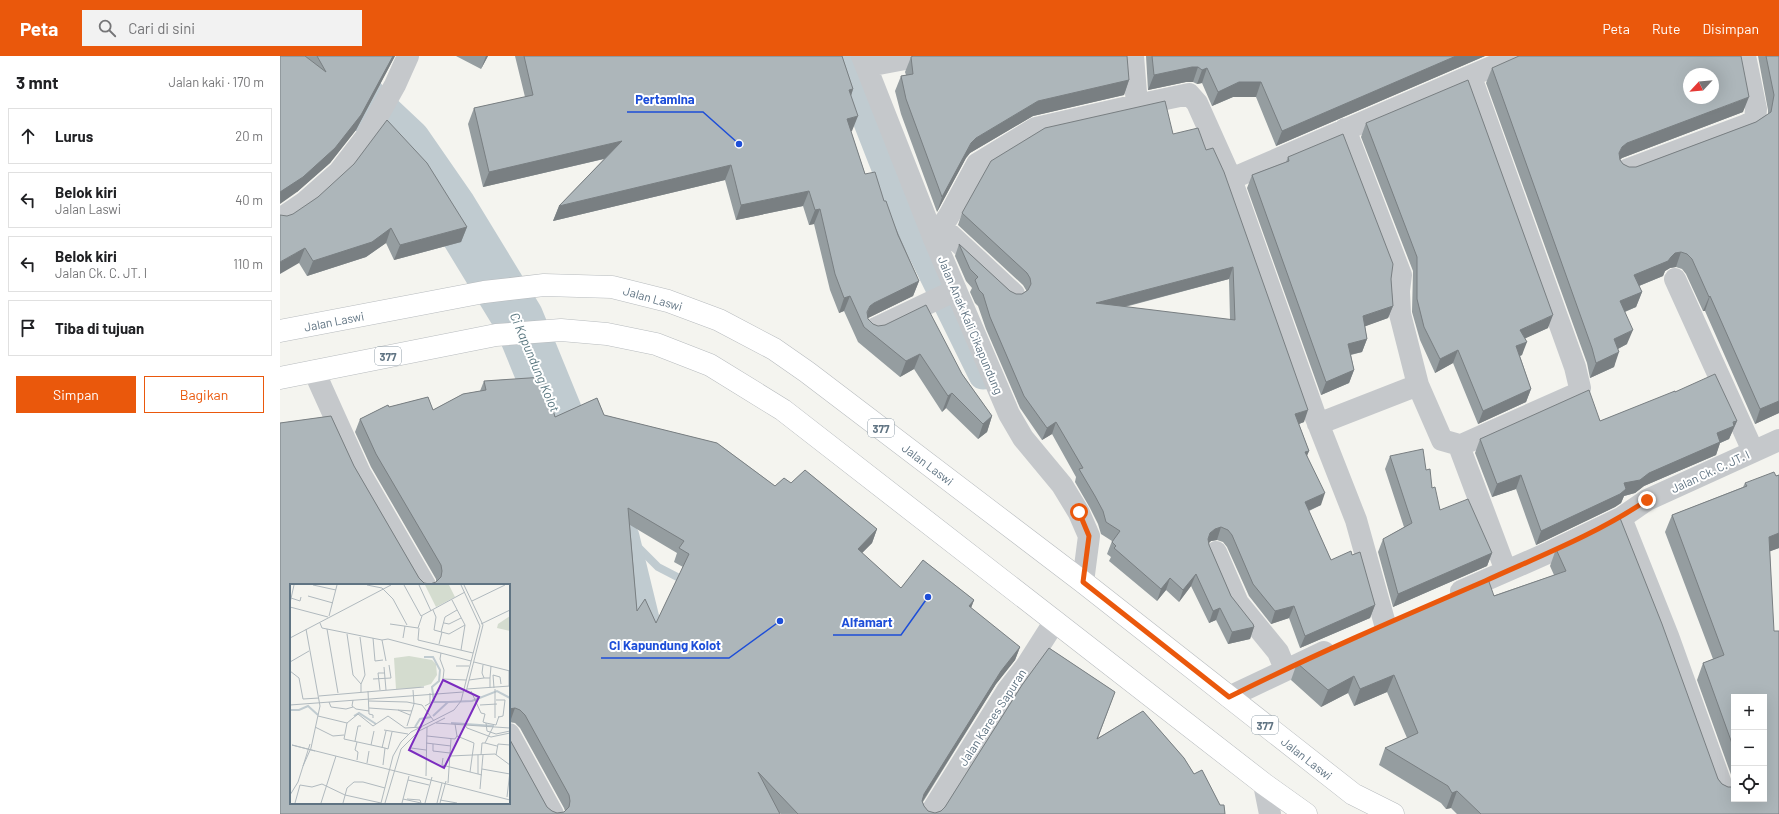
<!DOCTYPE html>
<html lang="id">
<meta charset="utf-8">
<style>
:root{--surface:#fff;--page:#f2f2f2;--text:#202124;--muted:#757577;--line:#e0e0e0;--accent:#ea580c}
body{margin:0;font-family:Barlow,sans-serif;background:var(--page);color:var(--text)}
.controls{position:absolute;right:12px;bottom:12px;display:grid;overflow:hidden;border-radius:0px;box-shadow:0 4px 16px #0002}
.controls button{width:36px;height:36px;display:grid;place-items:center;padding:0;border:0;border-bottom:1px solid var(--line);background:var(--surface);color:var(--text);font:20px sans-serif}
.compass{position:absolute;left:1403px;top:12px;width:36px;height:36px;border-radius:50%;background:var(--surface);box-shadow:0 4px 16px #0002;rotate:244deg}
.stop{position:absolute;width:12px;height:12px;margin:-9px;border:3px solid #ea580c;border-radius:50%;background:#fff}
.stop.end{background:#ea580c;border-color:#fff;box-shadow:0 1px 4px #0008}
.list{margin:0;padding:0;list-style:none}
h2{display:flex;justify-content:space-between;align-items:center;height:52px;margin:0;padding:0 16px;font-size:17px}
h2 small{font-size:13px;font-weight:400;color:var(--muted)}
.list li{display:grid;grid-template-columns:26px 1fr auto;gap:12px;align-items:center;box-sizing:border-box;height:56px;margin:0 8px 8px;padding:0 8px;border:1px solid var(--line);border-radius:0px}
.list b{display:block;font-size:15px;white-space:nowrap}
.list p{margin:0;font-size:13px;white-space:nowrap;color:var(--muted)}
.list em{font-size:13px;font-style:normal;color:var(--muted)}
.actions{display:flex;gap:8px;padding:12px 16px}
.actions a{flex:1;padding:9px 0;border:1px solid var(--accent);border-radius:0px;text-align:center;font-size:14px;color:var(--accent)}
.actions .main{background:var(--accent);color:#fff}
.icon{flex:none;width:22px;height:22px;fill:none;stroke:currentColor;stroke-width:2;stroke-linecap:round;stroke-linejoin:round}
.map{position:relative;flex:none;width:1499px;height:758px;overflow:hidden}
header{display:flex;align-items:center;gap:24px;box-sizing:border-box;height:56px;padding:0 20px;background:var(--accent);color:#fff}
header strong{font-size:19px}
nav{display:flex;gap:22px;margin-inline-start:auto;font-size:14px}
.search{width:280px;height:36px;background:var(--page);display:flex;align-items:center;gap:10px;box-sizing:border-box;padding:0 14px;border-radius:0px;color:var(--muted);font-size:15px}
main{display:flex}
aside{flex:1;background:var(--surface)}
.map>svg:first-child{display:block}
</style>
<header>
<strong>Peta</strong>
<div class="search"><svg class="icon" aria-label="search" viewBox="0 0 24 24"><circle cx="10" cy="10" r="6"/><path d="M15 15l6 6"/></svg>Cari di sini</div>
<nav><a>Peta</a><a>Rute</a><a>Disimpan</a></nav>
</header>
<main>
<aside>
<h2>3 mnt<small>Jalan kaki · 170 m</small></h2>
<ul class="list">
<li><svg class="icon" aria-label="ahead" viewBox="0 0 24 24"><path d="M12 20V5M6 11l6-6 6 6"/></svg><div><b>Lurus</b></div><em>20 m</em></li>
<li><svg class="icon" aria-label="left" viewBox="0 0 24 24"><path d="M17 20v-9H6M10 6l-5 5 5 5"/></svg><div><b>Belok kiri</b><p>Jalan Laswi</p></div><em>40 m</em></li>
<li><svg class="icon" aria-label="left" viewBox="0 0 24 24"><path d="M17 20v-9H6M10 6l-5 5 5 5"/></svg><div><b>Belok kiri</b><p>Jalan Ck. C. JT. I</p></div><em>110 m</em></li>
<li><svg class="icon" aria-label="arrive" viewBox="0 0 24 24"><path d="M6 21V4h12l-3 4 3 4H6"/></svg><div><b>Tiba di tujuan</b></div></li>
</ul>
<div class="actions"><a class="main">Simpan</a><a>Bagikan</a></div>
</aside>
<div class="map">
<svg width="1499" height="758" viewBox="0 0 1499 758">
<rect width="100%" height="100%" fill="#f4f4ef"/>
<g fill="none" stroke-linecap="round" stroke-linejoin="round">
<path stroke="#c0cbd0" stroke-width="8" d="M344 477 378 511 407 526"/>
<path stroke="#c0cbd0" stroke-width="29" d="M562 0 625 161 703 319
M345 481 365 563 364 588"/>
<path stroke="#c0cbd0" stroke-width="51" d="M39 0 92 55 126 87 171 152 238 262 305 426"/>
<defs>
<path id="primary" d="M0 275 204 236 264 229 332 231 388 245 439 264 494 293 527 316 803 526 1073 738 1113 758
M0 322 216 279 281 274 327 278 376 288 430 309 503 354 984 728 1026 758"/>
</defs>
<use href="#primary" stroke="#b7bbbe" stroke-width="23"/>
<path stroke="#c5c8cb" stroke-width="22" d="M582 0 654 183 729 358 743 382 782 429 799 457 809 480 803 526
M588 10 625 3V0
M857 49 909 38 917 47 951 123 1036 362 1076 464 1105 568
M1065 73 1121 219 1119 235 1120 258 1138 329 1162 384 1176 388 1179 390 1226 515
M1346 114 1466 69 1475 64 1476 53 1465 0
M951 123 1237 0
M0 163 25 146 59 116 86 81 115 29 128 0
M662 171 734 238
M654 183 670 158 697 108 756 72 857 49 853 0
M1395 223 1473 395
M594 273 676 234
M34 315 80 417 145 529
M1038 368 1138 329
M1179 390 1296 338 1300 332 1295 311 1191 21
M1341 462 1388 580 1444 736
M936 496 958 547 998 596 1005 613
M1181 535 1270 496 1341 462 1367 444 1499 384
M949 641 1044 596
M229 678 273 758
M984 728 990 758
M650 758 727 635 747 609 775 565"/>
<use href="#primary" stroke="#fff" stroke-width="22"/>
</g>
<path fill="#959da0" fill-rule="evenodd" d="M0 0H115L76 74 50 107 17 136Z
M176 0H208L201 13Z
M235 0H562L573 33 571 40 572 75H571L585 118 604 145 639 225 633 240 588 262V263L593 268 682 318 712 360 707 376 698 383 666 352 662 356 634 313 620 321 578 286 564 255 559 257 550 234 534 168 529 169 523 150 456 164 445 124 273 165 279 150 324 103 203 131 188 68 194 52 245 41Z
M866 0H1205L996 90 976 41H953L932 50 922 27 917 28 913 26H906L868 34Z
M1478 0H1499V357L1475 368 1425 255H1423L1406 218 1402 213 1396 211 1390 212 1385 215 1383 220 1359 230 1362 236 1356 251 1345 256 1347 288 1338 293 1334 311 1310 322 1307 307 1206 27 1212 12 1463 56 1342 102 1340 104 1343 108 1349 111H1356L1476 66 1488 58V54Z
M631 1 849 24 844 39 753 60 690 97 686 102 657 156 621 58 615 35 621 20 626 19 625 16Z
M1086 67 1268 272 1245 282 1242 299 1240 300 1251 333 1246 346 1198 368 1173 307 1155 317 1140 284 1132 256 1133 215 1081 81Z
M893 78 1024 366 1019 368 1029 395 1027 399 1041 449 1029 455 1051 504 1095 549 1090 562 1020 592 1009 562 991 568 969 540 947 491 943 486 937 484 931 485 929 487V489L951 540 974 571 970 583 948 588 936 564 929 567 911 530 899 546 886 534 877 545 829 505 831 501 827 498 832 485 821 478 818 468 810 452 795 426 796 421 772 378 762 384 740 352 706 273 698 250 695 247 690 236 692 232 686 225 675 200 679 188 730 235 736 238H742L746 235V234L743 229 678 169 682 157ZM949 223 950 264 845 251Z
M1008 101 1111 223 1113 250 1108 262 1085 270 1087 283 1082 296 1071 299 1074 314 1069 327 1041 339 967 132 972 119 1006 106Z
M7 160 187 171 181 186 114 204 106 187 86 201 27 220 19 207Z
M264 321 275 361 317 342 324 359 437 387 495 430 504 422 511 427 525 414 597 473 592 487 582 497 621 532 643 504 694 544 691 552 740 591 735 604 716 628 643 746 644 750 648 755 655 757 661 755 665 751 742 629 769 592 835 636 818 682 863 655 904 702 914 718 922 714 940 749H944L945 758H501L498 756 500 758H0V367L51 360 74 410 139 522 144 527 150 528 156 526V523L91 411 75 376 80 363 108 349 109 351 148 341 153 354 183 338 200 335 204 325ZM350 469 397 497 394 506 403 511 376 567 365 543 357 555ZM11 529H229V666L235 667 240 672 284 752 285 755 284 756 277 757 272 755 267 751 229 682V747H11Z
M1395 336 1457 365 1449 383 1440 387 1436 399 1364 430 1355 437 1344 440 1341 447 1335 451 1256 489 1236 433 1212 441 1195 397 1200 383 1320 365Z
M1110 400 1146 414 1152 432 1160 454 1212 497 1207 510 1113 551 1098 496 1103 483 1124 471 1105 413Z
M1499 419V492L1490 495 1499 758H1177L1171 752 1166 753 1161 747 1099 709 1105 692 1127 682 1107 636 1074 650 1068 637 1041 651 1011 624 1017 607 1274 519 1270 510 1276 493 1442 728 1448 731 1484 743 1454 641V727L1417 624 1423 607 1433 603 1385 476 1392 459 1463 431 1465 427Z"/>
<path fill="#797f82" d="M113 0H115L76 74 50 107 17 136 0 148V136Z
M206 0H208L201 13Z
M1176 0H1205L996 90 1002 75Z
M912 11H918L913 26H906L868 34 874 19Z
M927 12 922 27 917 28 922 14Z
M849 24 844 39 753 60 690 97 686 102 657 156 662 141 691 87 696 82 758 45Z
M959 26H981L976 41H953L932 50 938 36Z
M573 33 568 49 569 34Z
M1469 41 1463 56 1342 102 1337 106 1339 97 1342 91 1347 87Z
M578 60 572 75 562 78 567 63Z
M342 85 336 100 203 131 209 116Z
M451 109 445 124 273 165 279 150Z
M529 135 523 150 456 164 461 149Z
M540 153 534 168 529 169 535 154Z
M187 171 181 186 114 204 120 189Z
M111 172 106 187 86 201 27 220 33 205Z
M25 192 19 207 0 218V206Z
M1401 196 1396 211 1390 212 1385 215 1383 220 1349 234 1354 219 1395 197Z
M953 211 949 223 812 259 816 247Z
M639 225 633 240 588 262 584 266 582 272 590 250 594 247Z
M1362 236 1356 251 1334 260 1340 245Z
M570 240 564 255 559 257 564 242Z
M1430 240 1425 255H1423L1429 241Z
M1113 250 1108 262 1078 273 1083 260Z
M1273 259 1268 272 1235 287 1240 274Z
M1353 274 1347 288 1328 298 1334 283Z
M1087 283 1082 296 1064 300 1068 288Z
M1247 286 1242 299 1232 303 1236 290Z
M1178 294 1173 307 1155 317 1160 303Z
M1339 296 1334 311 1310 322 1316 307Z
M640 298 634 313 620 321 626 305Z
M1074 314 1069 327 1041 339 1046 326Z
M1251 333 1246 346 1198 368 1203 355Z
M672 337 666 352 662 356 668 340Z
M1499 345V357L1475 368 1480 353Z
M1028 354 1024 366 1011 371 1015 358Z
M712 360 707 376 698 383 703 368Z
M1457 365 1449 383 1440 387 1436 399 1364 430 1355 437 1344 440 1341 447 1335 451 1256 489 1261 475 1344 427 1369 417Z
M776 366 772 378 762 384 767 372Z
M1029 395 1024 407 1025 396Z
M1241 419 1236 433 1212 441 1217 428Z
M1045 437 1041 449 1021 458 1025 446Z
M941 471 937 484 931 485 926 489 930 477 935 473Z
M597 473 592 487 573 506 578 493Z
M1499 477V492L1483 498 1489 481Z
M1212 497 1207 510 1113 551 1118 538Z
M916 518 911 530 899 546 903 534Z
M890 522 886 534 877 545 881 533Z
M694 544 689 557V550Z
M1095 549 1090 562 1020 592 1025 580Z
M1014 550 1009 562 991 568 995 555Z
M940 552 936 564 929 567 933 555Z
M974 571 970 583 948 588 952 576Z
M740 591 735 604 716 628 639 751 644 738 721 615Z
M1114 619 1107 636 1074 650 1080 633Z
M1074 620 1068 637 1041 651 1048 634Z
M235 652 230 666H229V653Z
M1177 735 1171 752 1166 753 1172 737Z"/>
<path fill="#adb6ba" stroke="#797f82" fill-rule="evenodd" d="M0 0H25L46 16 37 0H113L81 59 55 92 23 121 0 136Z
M244 0H562L573 33 569 34 578 60 567 63 585 118 595 116 604 145H606L618 179 639 225 594 247 590 250 587 256 588 263 593 268 598 270 605 269 646 249 682 318 712 360 703 368 672 337 668 340 640 298 626 305 584 271 570 240 564 242 555 218 540 153 535 154 529 135 461 149 451 109 279 150 342 85 209 116 194 52 253 39Z
M633 0H847L849 24 758 45 696 82 691 87 662 141 626 43 621 20 633 18 631 1Z
M872 0H1176L1002 75 981 26H959L938 36 927 12 922 14 918 11H912L874 19Z
M1239 0H1461L1469 41 1347 87 1342 91 1339 97 1340 104 1343 108 1349 111H1356L1476 66 1491 56 1494 39 1486 0H1499V345L1480 353 1430 240 1429 241 1412 203 1407 198 1401 196 1395 197 1391 201 1388 205 1354 219 1362 236 1340 245 1353 274 1334 283 1339 296 1316 307 1312 292 1212 12ZM1409 18H1433V42H1409Z
M1188 24 1273 259 1240 274 1247 286 1236 290 1251 333 1203 355 1178 294 1160 303 1144 271 1137 243V201L1086 67Z
M885 45 893 78 918 72 926 94 933 92 944 116 1028 354 1015 358 1029 395 1025 396 1045 437 1025 446 1051 504 1071 495 1072 499 1080 496 1095 549 1025 580 1014 550 995 555 973 528 952 479 948 474 941 471 935 473 930 477 928 483 929 489 951 540 973 568 974 571 952 576 940 552 933 555 916 518 903 534 890 522 881 533 834 492 836 490 832 486 840 475 826 466 823 455 815 440 799 413 803 412 776 366 767 372 744 340 710 261 703 238 699 234 695 224 698 221 690 213 679 188 730 235 736 238H742L748 234 751 228 750 222 747 217 682 157 711 105 765 72ZM953 211 955 264 816 247Z
M107 64 147 107 187 171 120 189 111 172 92 186 33 205 25 192 0 206V159L7 160 13 158 38 141 74 108Z
M1063 78 1113 208 1111 223 1113 250 1083 260 1087 283 1068 288 1074 314 1046 326 972 119 1009 105 1008 101Z
M1435 318 1457 365 1453 366 1454 370 1437 377 1440 386 1369 417 1360 424 1344 427 1346 433 1340 438 1261 475 1241 419 1217 428 1200 383 1309 334 1320 365 1395 335V336Z
M264 321 275 361 317 342 324 359 437 387 495 430 504 422 511 427 525 414 597 473 578 493 621 532 643 504 694 544 689 550 740 591 721 615 644 738 642 745 644 750 648 755 655 757 661 755 665 751 742 629 769 592 835 636 817 683 863 655 904 702 914 718 922 714 940 749H944L945 758H518L478 716 500 758H0V367L51 360 74 410 139 522 144 527 150 528 156 526 161 521 162 515 161 509 96 398 80 363 108 349 109 351 148 341 153 354 183 338 206 334 204 325ZM348 452 404 485 399 492 409 498 376 567 365 543 357 555ZM11 529H229V653L235 652 240 654 245 659 289 739 290 745 289 751 284 756 277 757 272 755 267 751 229 682V747H11Z
M1143 393 1146 414 1150 413 1152 432 1155 431 1160 454 1188 443 1212 497 1118 538 1103 483 1132 467 1110 400Z
M1494 416 1496 420 1499 419V477L1489 481 1494 575H1499V758H1201L1177 735 1172 737 1168 730 1105 692 1138 677 1114 619 1080 633 1074 620 1048 634 1017 607 1208 523 1214 540 1286 515 1276 493 1340 462 1382 568 1438 723 1442 728 1448 731H1454V743H1484V641H1454V693L1423 607 1444 599 1392 459 1467 430 1465 427Z"/>
<g fill="none" stroke-linecap="round" stroke-linejoin="round">
<path stroke="#ea580c" stroke-width="5" d="M799 456 809 480 803 526 949 641C1033 599 1119 562 1205 525 1260 500 1317 478 1367 444"/>
</g>
<g text-anchor="middle" dominant-baseline="central" stroke-width="4" stroke-linejoin="round" paint-order="stroke">
<g fill="#fff" stroke="#909ea8" stroke-width="1">
<rect x="95" y="291" width="26" height="18" rx="3"/>
<rect x="588" y="363" width="26" height="18" rx="3"/>
<rect x="972" y="660" width="26" height="18" rx="3"/>
</g>
<g font-size="11" font-weight="bold" fill="#607483">
<text x="108" y="300">377</text>
<text x="601" y="372">377</text>
<text x="985" y="669">377</text>
</g>
<g font-size="12" fill="#607483" stroke="#fff">
<text transform="translate(373 242) rotate(16)">Jalan Laswi</text>
<text transform="translate(54 265) rotate(-11)">Jalan Laswi</text>
<text transform="translate(691 269) rotate(67)">Jalan Anak Kali Cikapundung</text>
<text transform="translate(648 408) rotate(37)">Jalan Laswi</text>
<text transform="translate(1430 415) rotate(-25)">Jalan Ck. C. JT. I</text>
<text transform="translate(712 661) rotate(-57)">Jalan Karees Sapuran</text>
<text transform="translate(1027 702) rotate(38)">Jalan Laswi</text>
</g>
<g font-size="13" font-style="italic" fill="#5b7881" stroke="#fff">
<text transform="translate(255 306) rotate(67)">Ci Kapundung Kolot</text>
</g>
</g>
<g transform="translate(10 528)">
<rect width="220" height="220" fill="#f4f4ef"/>
<path d="M135 1H159L165 13 146 23ZM220 32V47L207 44 208 40ZM119 72 142 76 146 80 147 91 141 100 127 104 106 105 104 74Z" fill="#d4dccf"/>
<path fill="none" stroke="#c0cbd0" stroke-width="2" d="M134 73H143L150 86 149 97 142 103 144 118H158M158 118 182 117 207 107 220 114M0 126H9L18 122 28 131M64 132 69 129 86 140M143 132 158 118M161 139 204 142M125 143 130 135 141 133"/>
<path fill="none" stroke="#b0b9be" stroke-width="1" d="M23 1 46 6M77 1 92 4 103 15 117 41M114 1 131 32M129 1 141 27M174 1 193 41 176 108M18 12 43 19M1 14 10 17 11 13M162 16 175 41 171 66M182 17 215 1M0 19 4 1M0 23 38 33M143 26 146 33 144 46 159 50 175 41M39 32 47 1M131 32 175 8M30 39 32 44 92 56 98 55 181 77M154 39 159 40 171 34M100 40 128 44 132 32M191 40 220 26M129 44 128 56 183 69M37 45 48 109M151 48 155 33 167 26M57 50 63 91 71 100M70 53 75 91 71 100V108M0 54 101 1M83 54 85 77 93 76M113 54 115 42M92 56 96 77M149 60 152 48M151 69 150 75 154 86 153 95 176 96M0 78 19 67M184 78 220 87M166 82H179M94 83 96 106M0 87 9 94 13 115 29 114M194 94H200V104M200 94 201 82M83 95 101 94 99 81M179 96 194 94 192 89 193 81M219 102V87M204 104 203 91 210 93 211 100M177 105 220 102M205 105V134M90 106 88 89H95M78 107 79 130 83 131V134M181 107 191 129 195 130 193 138 196 139 197 147 206 150 220 147M29 112 134 103M63 116 62 122 66 125 79 127M206 116H215L213 132 209 133M79 117 117 118 132 121 144 137M39 118 41 123 56 125 63 123M0 121 173 108M190 121 207 120M135 122 140 119V109M79 124 122 127M108 126 120 131M28 132 57 139M146 139 220 144M196 139 206 141 209 132M165 140 167 152 184 159 180 188M175 141 177 144 201 153 220 149M117 142 124 120 123 106M25 143 43 152 54 151M94 146 118 150M137 152 165 155 167 152M65 157 68 142H71M136 159 161 162M195 159 207 162M143 160V167L160 169M2 161 220 216M2 161 25 167M81 161 84 147M92 164 96 147M95 164 54 155 57 139 68 130 83 142 98 132 115 144 132 143M121 164 136 166M191 171 192 159H195L203 143M206 171 208 160 220 161M160 172 205 170 220 181M153 174 152 181 192 191M67 176 68 168 65 166 67 158M77 179 79 167M93 181 95 164 98 165 102 148M13 182 21 164 30 122 16 45M192 185 220 190M188 190V171M136 192 137 143M118 196 139 201M158 199 161 155M10 201 22 203 32 200 55 211 91 219M190 205 193 171M0 211 8 198 20 160M217 213 220 187M113 215 131 219M117 215 130 216 131 219M150 216 167 219M5 219 10 201M31 219 46 172M53 219 57 204 64 198H73L95 204M91 219 103 172 111 158 121 148 164 126 171 117 190 42 171 1M95 219 111 165 129 147 155 134M112 219 119 192M135 219 142 193M147 219 152 199M150 219 156 197"/>
<path fill="#7b2cbf" fill-opacity="0.15" stroke="#7b2cbf" stroke-width="2" d="M153 96 189 113 154 184 119 166Z"/>
<rect width="220" height="220" fill="none" stroke="#607483" stroke-width="2"/>
</g>
<path fill="none" stroke="#1d4ed8" stroke-width="1.5" d="M459 88L423 56H347M648 541L621 579H553M500 565L449 602H321"/>
<g fill="#1d4ed8" stroke="#fff" stroke-width="1.5">
<circle cx="459" cy="88" r="4"/>
<circle cx="648" cy="541" r="4"/>
<circle cx="500" cy="565" r="4"/>
</g>
<g font-size="13" text-anchor="middle" font-weight="bold" fill="#1d4ed8" stroke="#fff" stroke-width="4" stroke-linejoin="round" paint-order="stroke">
<text x="385" y="48">Pertamina</text>
<text x="587" y="571">Alfamart</text>
<text x="385" y="594">Ci Kapundung Kolot</text>
</g>
</svg>
<div class="controls">
<button>+</button>
<button>−</button>
<button><svg class="icon" aria-label="locate" viewBox="0 0 24 24"><circle cx="12" cy="12" r="6"/><path d="M12 2v4M12 18v4M2 12h4M18 12h4"/></svg></button>
</div>
<svg class="compass" viewBox="-18 -18 36 36"><path d="M0-13l5 13h-10z" fill="#e53935"/><path d="M0 13l5-13h-10z" fill="#757577"/></svg>
<div class="stop" style="left:799px;top:456px"></div>
<div class="stop end" style="left:1367px;top:444px"></div>
</div>
</main>
